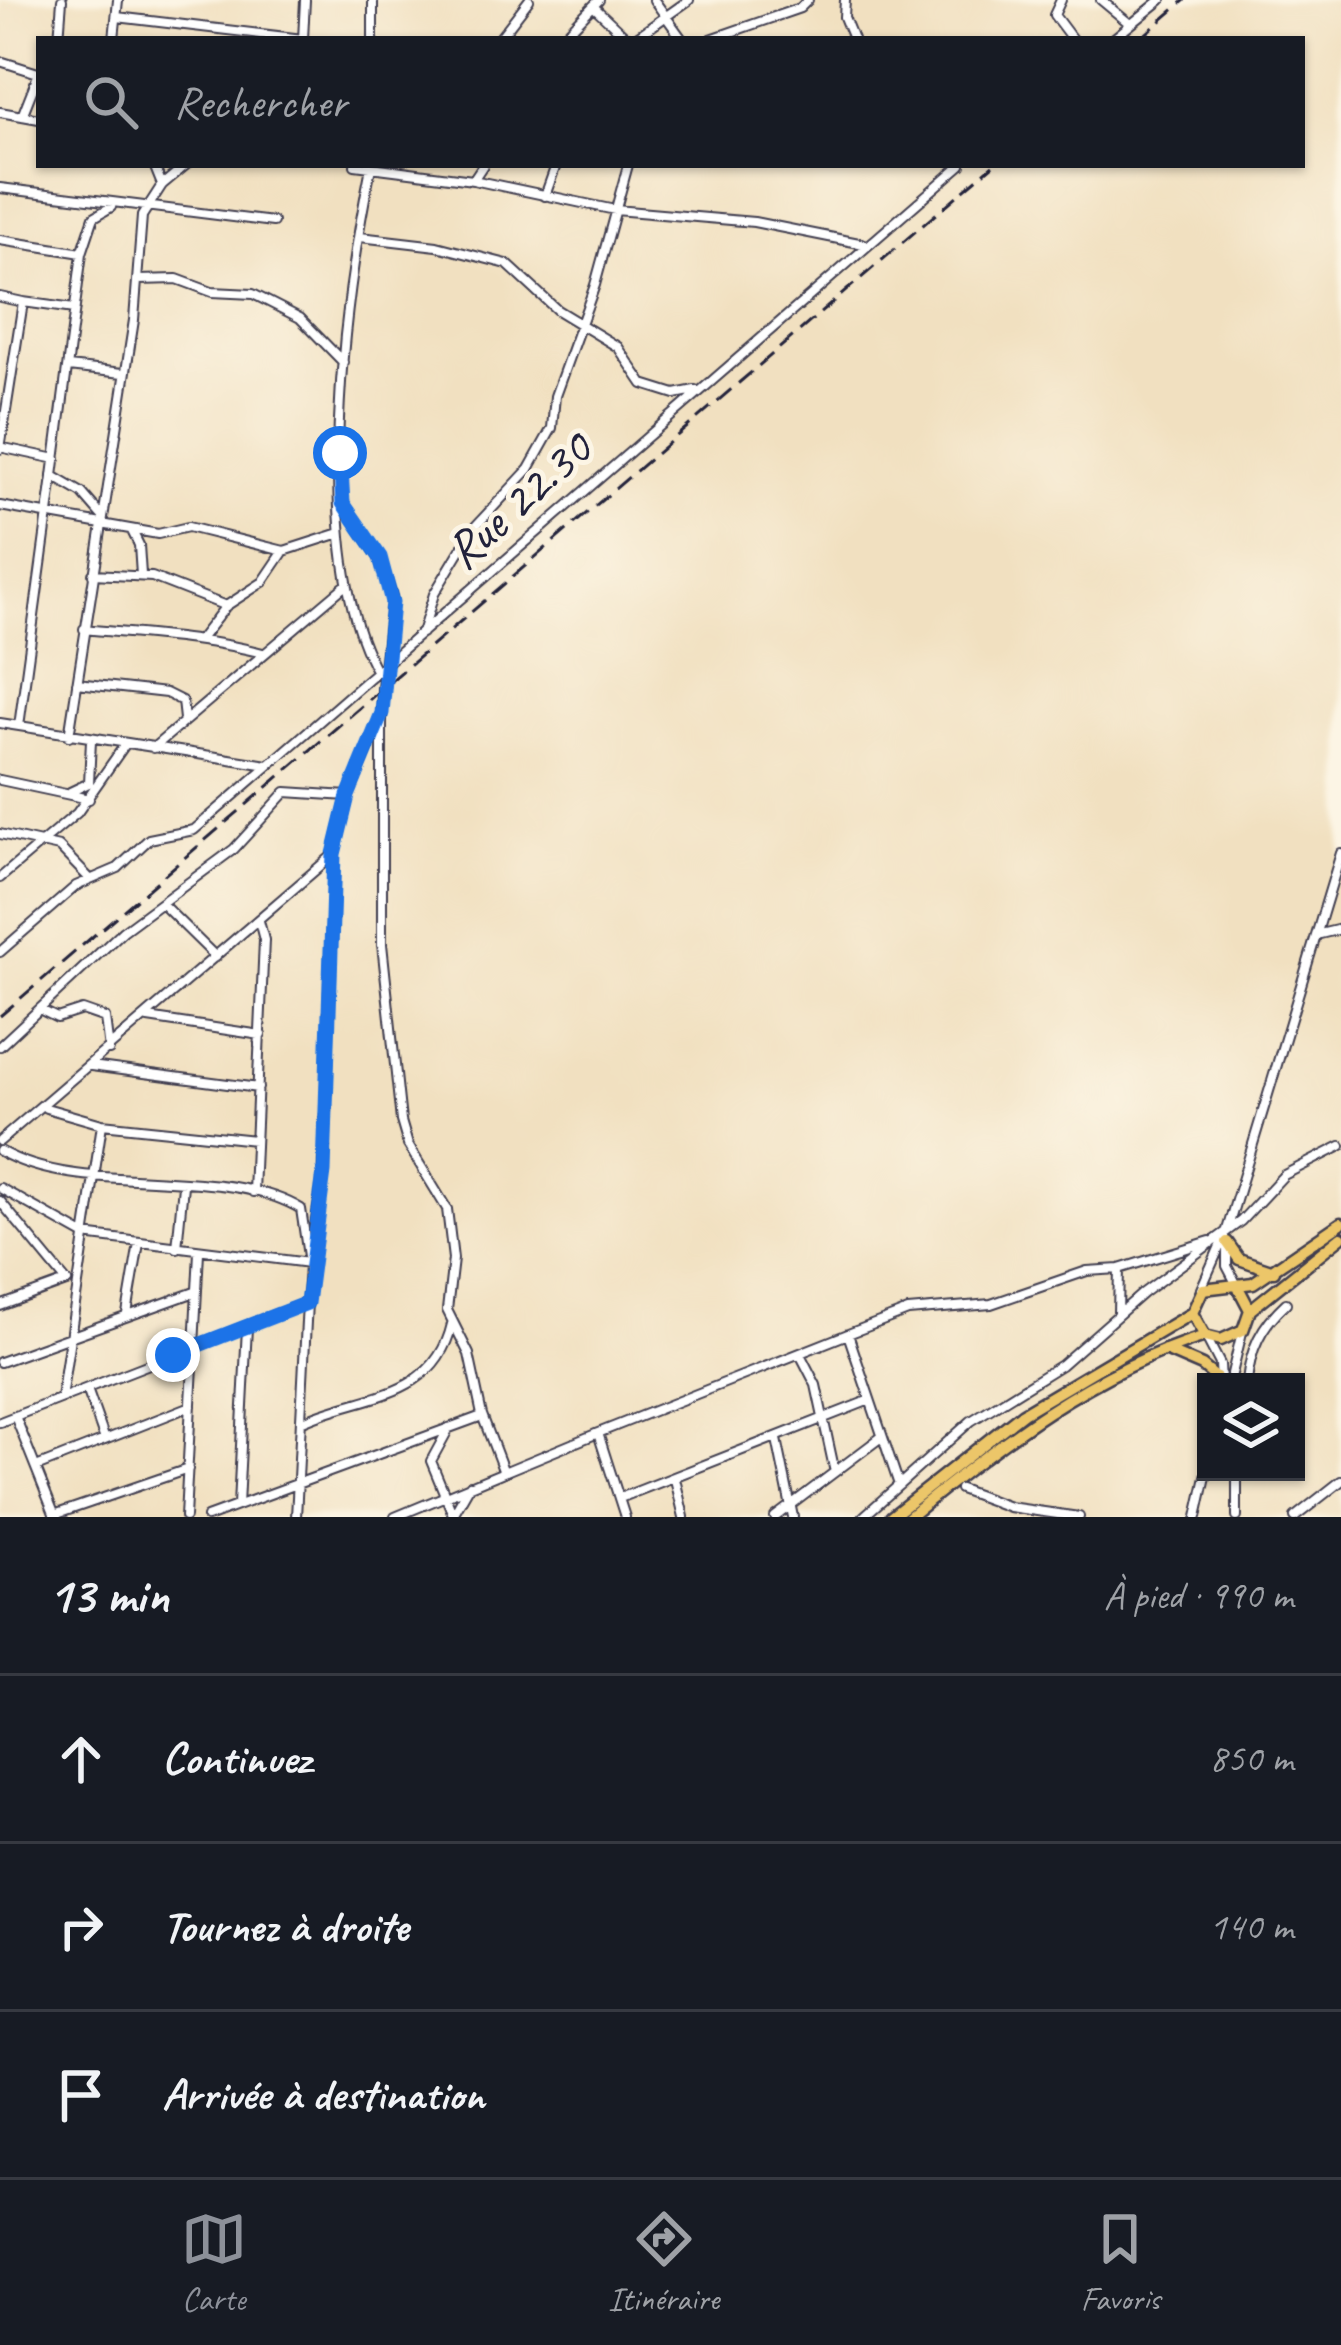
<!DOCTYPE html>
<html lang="fr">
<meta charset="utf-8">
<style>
:root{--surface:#171b24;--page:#242831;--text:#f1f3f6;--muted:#9ea1a6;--line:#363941;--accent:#8c9099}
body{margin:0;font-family:Caveat,sans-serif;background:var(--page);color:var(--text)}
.controls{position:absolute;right:36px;bottom:36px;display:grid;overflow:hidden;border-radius:0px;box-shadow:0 3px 9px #0004}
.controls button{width:108px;height:108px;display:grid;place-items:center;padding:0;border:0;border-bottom:3px solid var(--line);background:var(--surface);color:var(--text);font:60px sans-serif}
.stop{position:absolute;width:36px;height:36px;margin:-27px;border:9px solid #1a73e8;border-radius:50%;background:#fff}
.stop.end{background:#1a73e8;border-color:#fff;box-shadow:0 3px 12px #0008}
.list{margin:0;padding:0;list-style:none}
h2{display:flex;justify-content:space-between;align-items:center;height:156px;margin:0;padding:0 48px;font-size:51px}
h2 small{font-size:39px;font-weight:400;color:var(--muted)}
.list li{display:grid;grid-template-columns:78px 1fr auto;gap:36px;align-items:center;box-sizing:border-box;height:168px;padding:0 48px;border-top:3px solid var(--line)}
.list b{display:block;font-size:45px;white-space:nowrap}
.list em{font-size:39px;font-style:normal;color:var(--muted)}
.icon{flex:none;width:66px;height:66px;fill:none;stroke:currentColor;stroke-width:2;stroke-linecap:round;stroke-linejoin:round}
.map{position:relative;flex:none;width:1341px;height:1517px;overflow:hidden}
.search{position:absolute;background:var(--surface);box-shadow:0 3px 9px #0004;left:36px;right:36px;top:36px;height:132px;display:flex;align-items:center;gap:30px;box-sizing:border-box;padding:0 42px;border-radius:0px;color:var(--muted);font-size:45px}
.sheet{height:660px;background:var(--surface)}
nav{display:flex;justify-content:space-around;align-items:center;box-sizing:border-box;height:168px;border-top:3px solid var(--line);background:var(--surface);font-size:33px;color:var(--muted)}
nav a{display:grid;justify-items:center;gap:6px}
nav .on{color:var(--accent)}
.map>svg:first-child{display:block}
</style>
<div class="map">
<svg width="1341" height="1517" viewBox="0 0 1341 1517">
<rect width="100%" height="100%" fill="#fcf5e5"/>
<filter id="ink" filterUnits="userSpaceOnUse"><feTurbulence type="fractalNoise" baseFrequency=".00833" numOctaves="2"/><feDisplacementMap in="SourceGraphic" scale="24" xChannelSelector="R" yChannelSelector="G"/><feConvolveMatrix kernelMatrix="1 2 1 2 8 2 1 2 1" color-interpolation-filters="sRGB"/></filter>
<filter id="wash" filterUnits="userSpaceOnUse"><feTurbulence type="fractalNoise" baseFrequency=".004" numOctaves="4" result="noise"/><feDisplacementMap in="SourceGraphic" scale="48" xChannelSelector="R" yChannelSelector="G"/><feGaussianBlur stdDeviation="2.7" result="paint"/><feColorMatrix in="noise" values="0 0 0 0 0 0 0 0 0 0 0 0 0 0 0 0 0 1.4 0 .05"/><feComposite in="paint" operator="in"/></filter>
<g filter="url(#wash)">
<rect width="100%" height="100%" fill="#f1e0c0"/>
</g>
<g filter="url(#ink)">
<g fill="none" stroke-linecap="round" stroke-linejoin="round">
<defs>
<path id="minor" d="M373 0V39
M654 0 682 39
M845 0 844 17 853 39
M1061 0 1054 15 1072 39
M1101 0 1130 24
M593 6 628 39
M117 17 303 39
M59 39 62 0
M114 39 118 0
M303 39 305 0
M499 39 529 0
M561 39 599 0
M634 39 689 0
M711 39 800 8 808 0
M1113 39 1161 0
M0 61 38 73
M0 112 39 119
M22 116 39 73
M154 165 162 185
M355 165 473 180 615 210 754 222 864 244
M371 167C344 299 310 554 377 672
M473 180 483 165
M0 188 273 222
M545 196 556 165
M360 237 437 246 507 264 557 310 618 347 643 384 675 394 695 390
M0 240 82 253 53 476 82 493 101 515
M82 253 94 217 111 207
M138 280 177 279 212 292 253 294 300 318 343 362
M0 297 23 302
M68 367 123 373
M4 448 56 459
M0 449 23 302 74 309
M343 503 379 557 392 597 382 688V944L401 1121 408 1145 447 1209 453 1259 447 1310 469 1354 482 1415 503 1470
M0 506 158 534 188 527 284 551 263 582 226 606
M132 531 139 545 141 575
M284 551 340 533
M93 574 152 577 226 606 201 638
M84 629C145 635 205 638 263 653
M422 633 434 594 473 529 529 469 552 428 555 396 595 285 628 165
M77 683 166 693 182 701 184 719
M0 723 268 765
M19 726 53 477
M69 736 134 320 142 216 162 185 186 165
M153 748 347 584
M0 780 89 799
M70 792 89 783 91 740
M0 834 59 847 89 878
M0 878 77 813 124 746
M162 904 216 957
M1320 934 1341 929
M0 952 76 886 118 868 149 839 194 830 961 165
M43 1011 57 1018 82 1010 105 1018 109 1050
M148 1018 261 1035
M0 1046 123 931 234 849 286 792 348 796
M91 1066 258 1088
M46 1108 102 1124 255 1140
M0 1141 333 855
M0 1151C81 1198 223 1162 301 1209L309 1263 296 1517
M0 1188 84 1235 309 1263 324 1172 334 854 348 796 380 721
M253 1192 264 940 259 921
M0 1201 67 1282
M1227 1230 1341 853
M1227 1245V1266L1238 1287
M177 1248 183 1185
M1201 1289 1224 1237
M0 1306 66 1282
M1118 1313 1119 1269
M127 1314 139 1243
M848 1334 908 1311 991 1304 1087 1271 1119 1269 1210 1241
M1206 1337 1220 1364 1221 1382
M800 1354 816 1385 834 1468
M0 1362 195 1292
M1230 1382 1242 1332
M1247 1382C1250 1349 1261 1326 1286 1303
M87 1389 105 1440
M61 1398 102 1124
M15 1416 55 1516
M0 1422 306 1303
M301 1422C359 1394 434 1402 452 1324
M449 1428 431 1461 454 1517
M598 1433 848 1334 899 1485
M777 1439 793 1517
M36 1467 191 1406
M675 1479 684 1517
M960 1489 1009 1507 1079 1517
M620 1498 870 1400
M238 1505 247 1327
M454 1513 470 1485
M54 1515 188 1469
M185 1517 199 1252
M207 1517 482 1416
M395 1517 598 1433 625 1517
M775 1517 880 1438
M863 1517 971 1421 1061 1365 1143 1293 1241 1221 1284 1175 1341 1146
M1197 1517 1207 1472
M1237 1517V1472
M1295 1517 1341 1481"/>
<path id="major" d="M1227 1242 1239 1259 1274 1271
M1239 1289 1250 1310 1243 1330 1221 1340 1205 1336 1192 1313 1203 1289 1253 1283 1341 1223
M1250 1310 1341 1237
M1165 1350 1202 1366 1221 1382
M891 1517 1023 1413 1192 1313
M909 1517C999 1443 1092 1371 1205 1336"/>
</defs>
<use href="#minor" stroke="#413e4f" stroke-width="12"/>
<use href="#major" stroke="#413e4f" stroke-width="15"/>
<use href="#minor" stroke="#fff" stroke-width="8"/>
<use href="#major" stroke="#ecc669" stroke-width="10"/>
<path stroke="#22223b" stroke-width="3" stroke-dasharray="18 9" stroke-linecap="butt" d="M1140 39 1185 0
M0 1016 993 165"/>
</g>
</g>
<g fill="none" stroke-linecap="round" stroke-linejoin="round" filter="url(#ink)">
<path stroke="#1a73e8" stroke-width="15" d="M173 1355 307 1303 324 1172 334 854 348 796 382 713 392 602 380 557 343 503 340 453"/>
</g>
<g text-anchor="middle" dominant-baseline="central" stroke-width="10" stroke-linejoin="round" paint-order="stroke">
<g font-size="51" fill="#22223b" stroke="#fcf5e5">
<text transform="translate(518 500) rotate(-42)">Rue 22.30</text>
</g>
</g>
</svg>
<div class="controls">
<button><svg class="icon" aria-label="layers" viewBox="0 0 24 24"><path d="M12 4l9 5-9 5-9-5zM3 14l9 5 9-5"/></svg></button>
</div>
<div class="stop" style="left:340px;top:453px"></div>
<div class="stop end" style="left:173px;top:1355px"></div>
<div class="search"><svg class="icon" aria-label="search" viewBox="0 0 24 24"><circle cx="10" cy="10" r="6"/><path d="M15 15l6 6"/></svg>Rechercher</div>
</div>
<section class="sheet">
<h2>13 min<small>À pied · 990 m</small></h2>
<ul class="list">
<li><svg class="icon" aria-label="ahead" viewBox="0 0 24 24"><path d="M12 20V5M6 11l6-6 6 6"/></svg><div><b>Continuez</b></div><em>850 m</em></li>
<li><svg class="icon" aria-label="right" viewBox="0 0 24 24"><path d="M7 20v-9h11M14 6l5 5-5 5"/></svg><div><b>Tournez à droite</b></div><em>140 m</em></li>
<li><svg class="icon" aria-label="arrive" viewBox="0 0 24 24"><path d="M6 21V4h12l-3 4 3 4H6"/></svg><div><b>Arrivée à destination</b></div></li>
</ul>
</section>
<nav>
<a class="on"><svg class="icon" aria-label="map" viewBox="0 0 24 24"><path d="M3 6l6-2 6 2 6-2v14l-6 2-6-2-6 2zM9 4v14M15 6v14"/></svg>Carte</a>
<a><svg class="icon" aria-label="directions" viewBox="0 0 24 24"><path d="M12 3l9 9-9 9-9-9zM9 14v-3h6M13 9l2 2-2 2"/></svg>Itinéraire</a>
<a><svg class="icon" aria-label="saved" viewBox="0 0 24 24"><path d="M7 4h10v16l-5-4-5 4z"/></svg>Favoris</a>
</nav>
